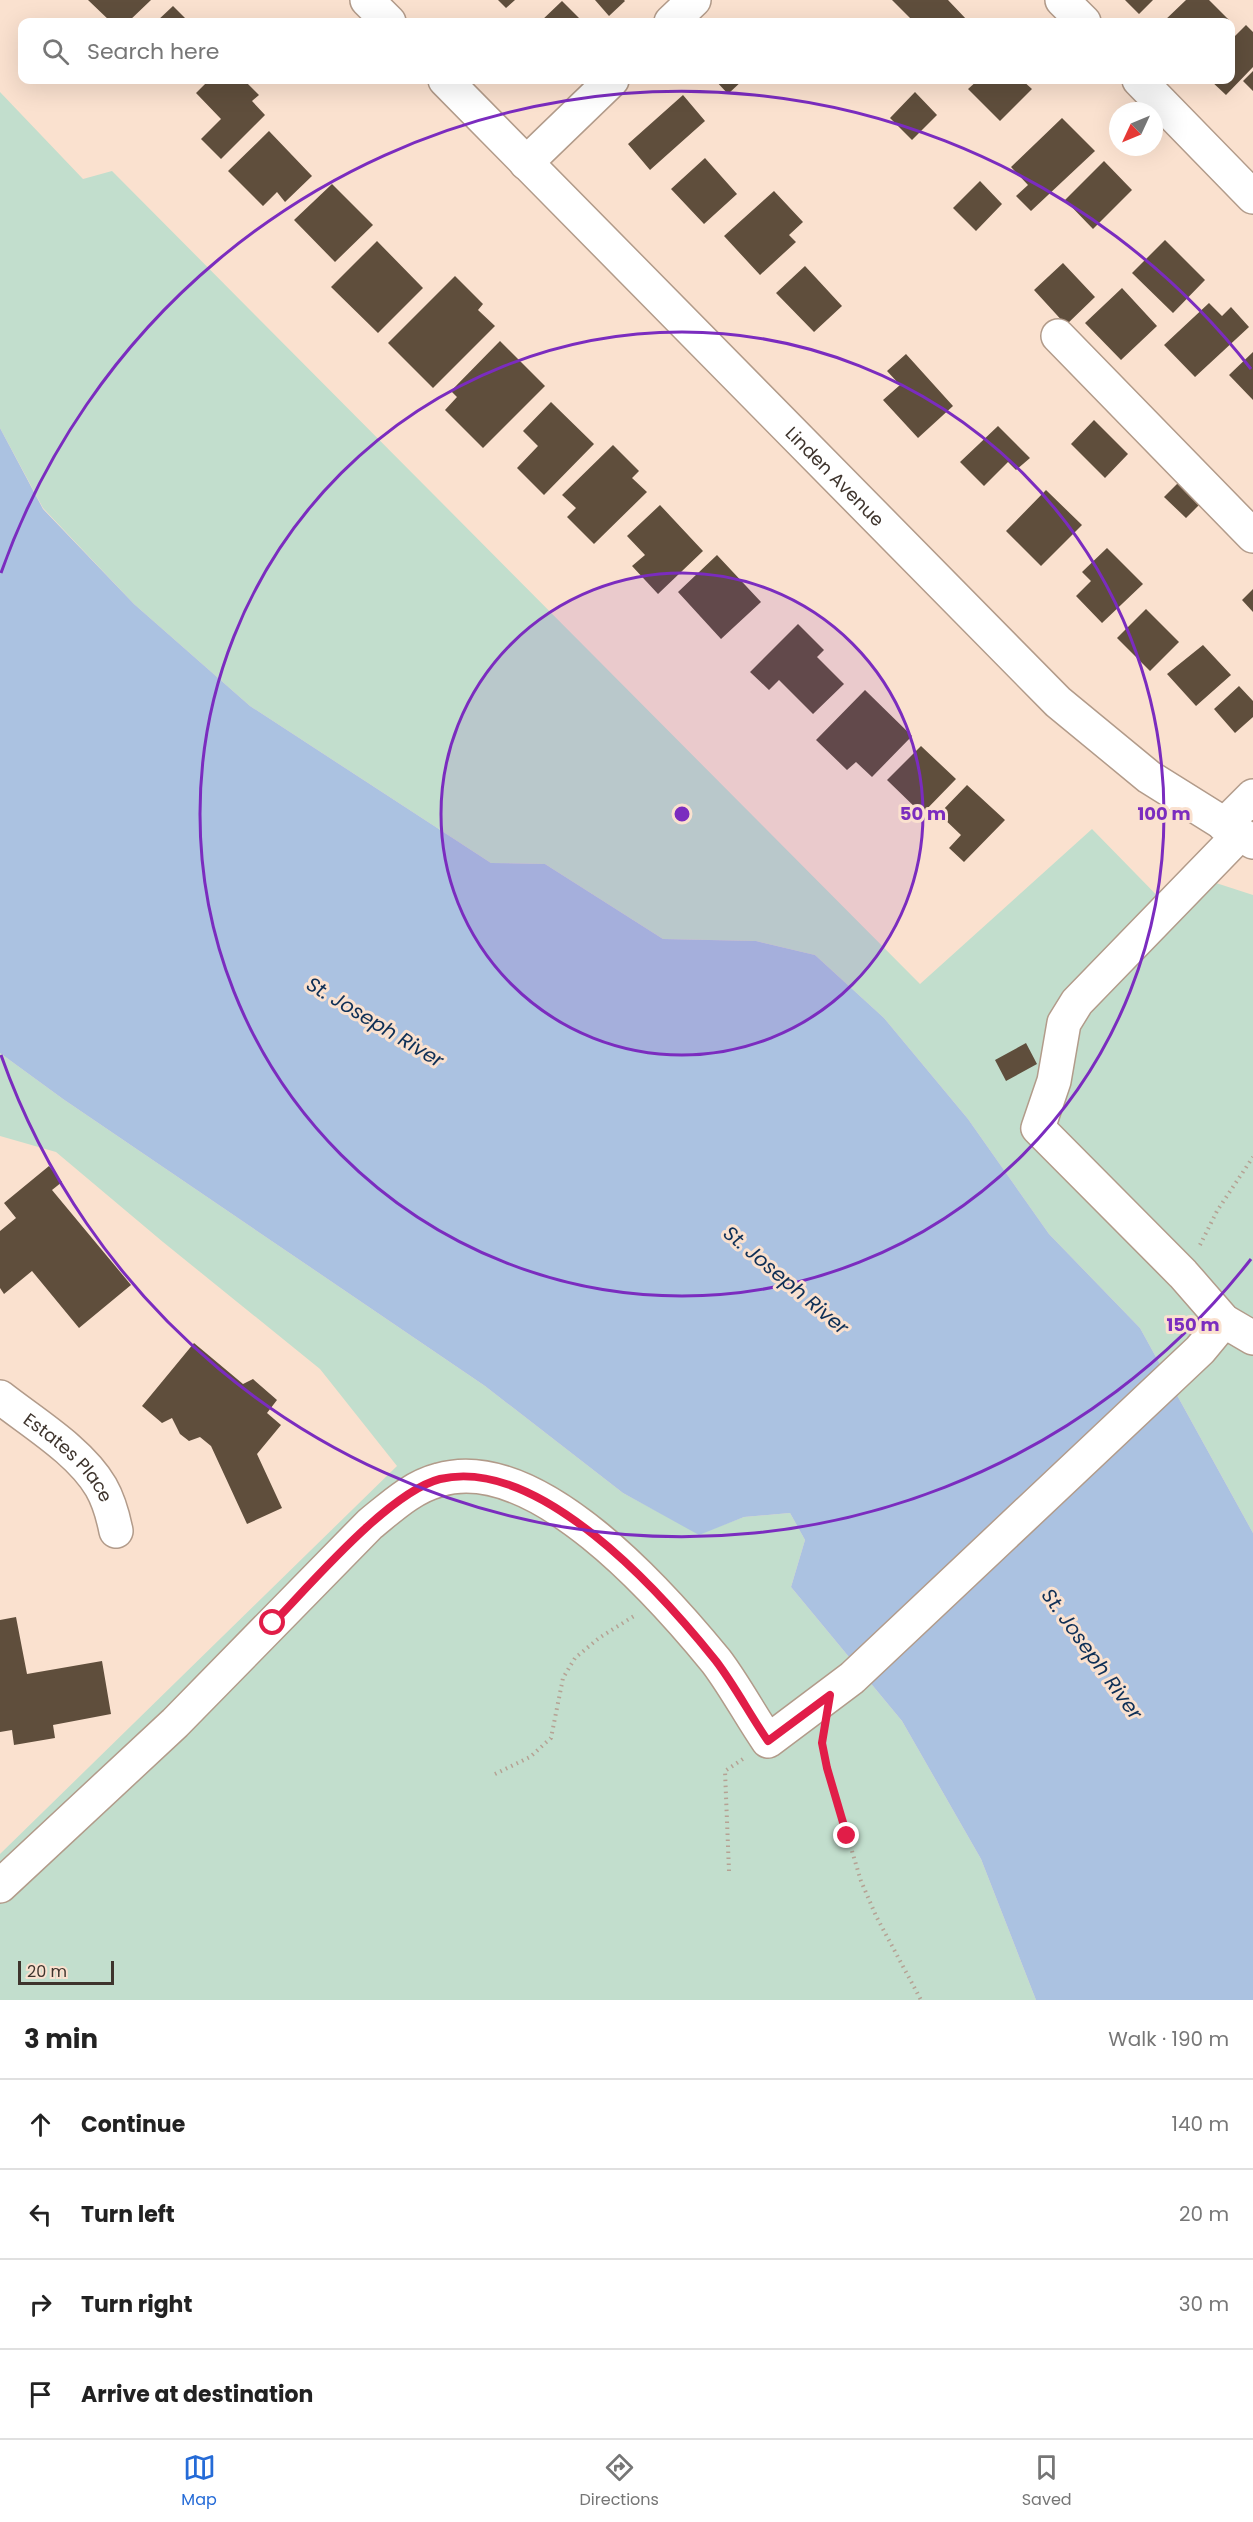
<!DOCTYPE html>
<meta charset="utf-8">
<style>
:root{--surface:#fff;--page:#f6f6f6;--text:#222;--muted:#767676;--line:#e0e0e0;--accent:#256bd7}
body{margin:0;font-family:Poppins,sans-serif;background:var(--page);color:var(--text)}
.compass{position:absolute;left:1109px;top:102px;width:54px;height:54px;border-radius:50%;background:var(--surface);box-shadow:0 6px 24px #0002;rotate:226deg}
.scale{position:absolute;left:18px;bottom:15px;width:96px;box-sizing:border-box;padding-left:6px;border:3px solid #3e342d;border-top:0;font-size:16px;line-height:21px;white-space:nowrap;color:#3e342d;-webkit-text-stroke:4px #fae1cf;paint-order:stroke}
.stop{position:absolute;width:18px;height:18px;margin:-14px;border:4px solid #e11d48;border-radius:50%;background:#fff}
.stop.end{background:#e11d48;border-color:#fff;box-shadow:0 2px 6px #0008}
.list{margin:0;padding:0;list-style:none}
h2{display:flex;justify-content:space-between;align-items:center;height:78px;margin:0;padding:0 24px;font-size:26px}
h2 small{font-size:20px;font-weight:400;color:var(--muted)}
.list li{display:grid;grid-template-columns:39px 1fr auto;gap:18px;align-items:center;box-sizing:border-box;height:90px;padding:0 24px;border-top:2px solid var(--line)}
.list b{display:block;font-size:22px;white-space:nowrap}
.list em{font-size:20px;font-style:normal;color:var(--muted)}
.icon{flex:none;width:33px;height:33px;fill:none;stroke:currentColor;stroke-width:2;stroke-linecap:round;stroke-linejoin:round}
.map{position:relative;flex:none;width:1253px;height:2000px;overflow:hidden}
.search{position:absolute;background:var(--surface);box-shadow:0 6px 24px #0002;left:18px;right:18px;top:18px;height:66px;display:flex;align-items:center;gap:15px;box-sizing:border-box;padding:0 21px;border-radius:12px;color:var(--muted);font-size:22px}
.sheet{height:438px;background:var(--surface)}
nav{display:flex;justify-content:space-around;align-items:center;box-sizing:border-box;height:84px;border-top:2px solid var(--line);background:var(--surface);font-size:16px;color:var(--muted)}
nav a{display:grid;justify-items:center;gap:3px}
nav .on{color:var(--accent)}
.map>svg:first-child{display:block}
</style>
<div class="map">
<svg width="1253" height="2000" viewBox="0 0 1253 2000">
<rect width="100%" height="100%" fill="#fae1cf"/>
<path fill="#c2decd" d="M0 92 83 179 112 171 920 984 1092 829 1179 918 1216 883 1253 895V1533L1140 1328 1049 1234 968 1119 884 1018 815 955 756 941 663 939 545 864 491 863 250 706 134 604 43 508 0 428Z
M0 1053 63 1099 485 1386 623 1493 699 1534 744 1517 790 1513 805 1540 791 1587 902 1721 981 1859 1036 2000H0V1854L397 1466 320 1369 163 1242 56 1152 0 1136Z"/>
<path fill="#abc2e1" d="M0 428 43 509 134 604 250 706 491 863 545 864 663 939 756 941 815 955 884 1018 968 1119 1049 1234 1140 1328 1253 1533V2000H1036L981 1859 902 1721 791 1587 805 1540 790 1513 744 1517 699 1535 623 1493 485 1386 63 1099 0 1053Z"/>
<path fill="#5f4e3c" d="M88 0H151L128 22H111Z
M498 0H515L506 8Z
M595 0H624L625 1 609 16Z
M892 0H948L967 20 965 22H914Z
M1125 0H1153L1139 14Z
M1186 0H1209L1231 22H1163Z
M562 1 583 22H540Z
M173 6 189 22H156Z
M1246 25 1253 32V67L1226 95 1210 80H1230V41Z
M1253 71V91L1243 81Z
M209 80H232L234 82 244 80 259 95 252 101 265 115 221 159 201 139 221 119 196 93Z
M715 80H743L728 94Z
M978 80H1022L1032 89 1000 121 968 89Z
M915 92 937 115 912 140 890 118Z
M683 95 705 121 650 170 628 144Z
M1062 118 1095 151 1031 211 1016 196 1028 185 1011 167Z
M269 131 312 176 285 202 277 192 263 206 228 171Z
M705 158 737 194 704 224 671 189Z
M1104 161 1132 190 1093 229 1065 200Z
M980 181 1002 204 976 231 953 208Z
M332 184 373 225 335 262 294 220Z
M774 191 803 222 789 235 796 242 760 275 724 236Z
M1165 240 1205 280 1173 313 1132 273Z
M377 241 423 288 378 333 331 287Z
M1063 263 1095 297 1066 325 1034 290Z
M805 266 842 306 814 332 776 293Z
M455 276 483 304 478 310 495 326 433 388 388 343Z
M1122 288 1157 326 1121 360 1085 323Z
M1209 303 1222 316 1231 307 1249 327 1195 377 1164 345Z
M500 341 545 386 483 448 445 410 457 397 451 391Z
M1253 352V400L1229 375Z
M906 354 953 406 918 438 883 400 900 385 887 371Z
M551 402 594 444 544 495 517 468 538 446 523 431Z
M1094 420 1128 454 1105 478 1071 444Z
M998 426 1030 458 1016 470 1008 462 984 486 960 462Z
M613 445 639 471 632 478 647 492 594 544 567 517 576 508 562 495Z
M1180 481 1202 502 1186 518 1164 497Z
M1046 490 1082 525 1041 566 1006 531Z
M660 505 703 551 658 594 632 566 645 555 627 536Z
M1107 548 1143 584 1102 623 1076 596 1091 581 1082 572Z
M717 555 761 602 721 639 678 592Z
M1253 589V612L1242 600Z
M1146 609 1179 642 1150 671 1117 638Z
M798 624 824 650 817 657 844 684 813 714 779 680 769 690 750 672Z
M1203 645 1231 675 1196 706 1167 674Z
M1239 686 1253 701V717L1235 733 1214 709Z
M865 690 912 736 872 777 856 762 847 770 816 740Z
M921 746 956 779 922 814 887 780Z
M967 785 1005 820 964 862 949 848 961 835 939 814Z
M1026 1043 1037 1064 1006 1081 995 1060Z
M49 1166 62 1182 52 1190 131 1285 79 1328 32 1271 4 1294 0 1288V1231L16 1218 4 1203Z
M194 1343 243 1384 253 1379 277 1400 267 1413 281 1425 257 1454 282 1508 247 1524 211 1446 200 1437 189 1441 180 1434 172 1418 162 1423 142 1406Z
M16 1617 27 1674 102 1661 111 1714 53 1725 55 1738 14 1745 12 1730 0 1732V1620Z"/>
<g fill="none" stroke-linecap="round" stroke-linejoin="round">
<defs>
<g id="minor">
<path d="M367 0 389 22"/>
<path d="M1062 0 1084 22"/>
<path d="M671 22 694 0"/>
<path id="s1" d="M445 80 1058 702 1149 777 1253 842"/>
<path d="M1139 80 1253 197"/>
<path d="M526 163 612 80"/>
<path d="M1058 336 1253 536"/>
<path d="M1224 825 1253 796"/>
<path d="M1240 834 1077 1002 1064 1023 1054 1081 1038 1128 1183 1274 1224 1321 1253 1338"/>
<path id="s2" d="M0 1397C33 1423 80 1451 101 1487 109 1501 113 1516 116 1531"/>
<path d="M0 1886 175 1723 370 1524C391 1507 412 1487 439 1480 536 1451 661 1594 716 1661 735 1686 750 1715 768 1741L852 1678 1200 1350 1224 1321"/>
</g>
</defs>
<use href="#minor" stroke="#b29b8a" stroke-width="36"/>
<path stroke="#b5a294" stroke-width="4" stroke-dasharray="1.5 4.5" stroke-linecap="butt" d="M1200 1245 1217 1211 1253 1157
M823 1741 827 1768 861 1881 876 1916 921 2000
M495 1774 530 1757 551 1738 563 1678 575 1658 599 1638 634 1616
M729 1871 725 1771 743 1759"/>
<use href="#minor" stroke="#fff" stroke-width="33"/>
</g>
<g fill="none" stroke-linecap="round" stroke-linejoin="round">
<path stroke="#e11d48" stroke-width="8" d="M273 1623C311 1584 389 1492 440 1479 539 1456 660 1591 716 1661 735 1686 750 1715 768 1741L830 1695 822 1743 827 1768 847 1836"/>
</g>
<circle cx="682" cy="814" r="241" fill="#7b2cbf" fill-opacity=".12"/>
<g fill="none" stroke="#7b2cbf" stroke-width="3">
<circle cx="682" cy="814" r="241"/>
<circle cx="682" cy="814" r="482"/>
<path d="M1251 1259A722 722 0 0 1 1 1055M1 573A722 722 0 0 1 1251 369"/>
</g>
<g text-anchor="middle" dominant-baseline="central" stroke-width="6" stroke-linejoin="round" paint-order="stroke">
<g font-size="18" fill="#3e342d" stroke="#fae1cf">
<text stroke="none"><textPath href="#s1" startOffset="556">Linden Avenue</textPath></text>
<text stroke="none"><textPath href="#s2" startOffset="92">Estates Place</textPath></text>
</g>
<g font-size="20" font-style="italic" fill="#0e2f56" stroke="#fae1cf">
<text transform="translate(375 1022) rotate(31)">St. Joseph River</text>
<text transform="translate(786 1280) rotate(40)">St. Joseph River</text>
<text transform="translate(1092 1654) rotate(54)">St. Joseph River</text>
</g>
</g>
<circle cx="682" cy="814" r="9" fill="#7b2cbf" stroke="#fae1cf" stroke-width="3"/>
<g font-size="18" text-anchor="middle" font-weight="bold" fill="#7b2cbf" stroke="#fae1cf" stroke-width="6" stroke-linejoin="round" paint-order="stroke">
<text x="923" y="820">50 m</text>
<text x="1164" y="820">100 m</text>
<text x="1193" y="1331">150 m</text>
</g>
</svg>
<svg class="compass" viewBox="-18 -18 36 36"><path d="M0-13l5 13h-10z" fill="#e53935"/><path d="M0 13l5-13h-10z" fill="#767676"/></svg>
<div class="scale">20 m</div>
<div class="stop" style="left:273px;top:1623px"></div>
<div class="stop end" style="left:847px;top:1836px"></div>
<div class="search"><svg class="icon" aria-label="search" viewBox="0 0 24 24"><circle cx="10" cy="10" r="6"/><path d="M15 15l6 6"/></svg>Search here</div>
</div>
<section class="sheet">
<h2>3 min<small>Walk · 190 m</small></h2>
<ul class="list">
<li><svg class="icon" aria-label="ahead" viewBox="0 0 24 24"><path d="M12 20V5M6 11l6-6 6 6"/></svg><div><b>Continue</b></div><em>140 m</em></li>
<li><svg class="icon" aria-label="left" viewBox="0 0 24 24"><path d="M17 20v-9H6M10 6l-5 5 5 5"/></svg><div><b>Turn left</b></div><em>20 m</em></li>
<li><svg class="icon" aria-label="right" viewBox="0 0 24 24"><path d="M7 20v-9h11M14 6l5 5-5 5"/></svg><div><b>Turn right</b></div><em>30 m</em></li>
<li><svg class="icon" aria-label="arrive" viewBox="0 0 24 24"><path d="M6 21V4h12l-3 4 3 4H6"/></svg><div><b>Arrive at destination</b></div></li>
</ul>
</section>
<nav>
<a class="on"><svg class="icon" aria-label="map" viewBox="0 0 24 24"><path d="M3 6l6-2 6 2 6-2v14l-6 2-6-2-6 2zM9 4v14M15 6v14"/></svg>Map</a>
<a><svg class="icon" aria-label="directions" viewBox="0 0 24 24"><path d="M12 3l9 9-9 9-9-9zM9 14v-3h6M13 9l2 2-2 2"/></svg>Directions</a>
<a><svg class="icon" aria-label="saved" viewBox="0 0 24 24"><path d="M7 4h10v16l-5-4-5 4z"/></svg>Saved</a>
</nav>
